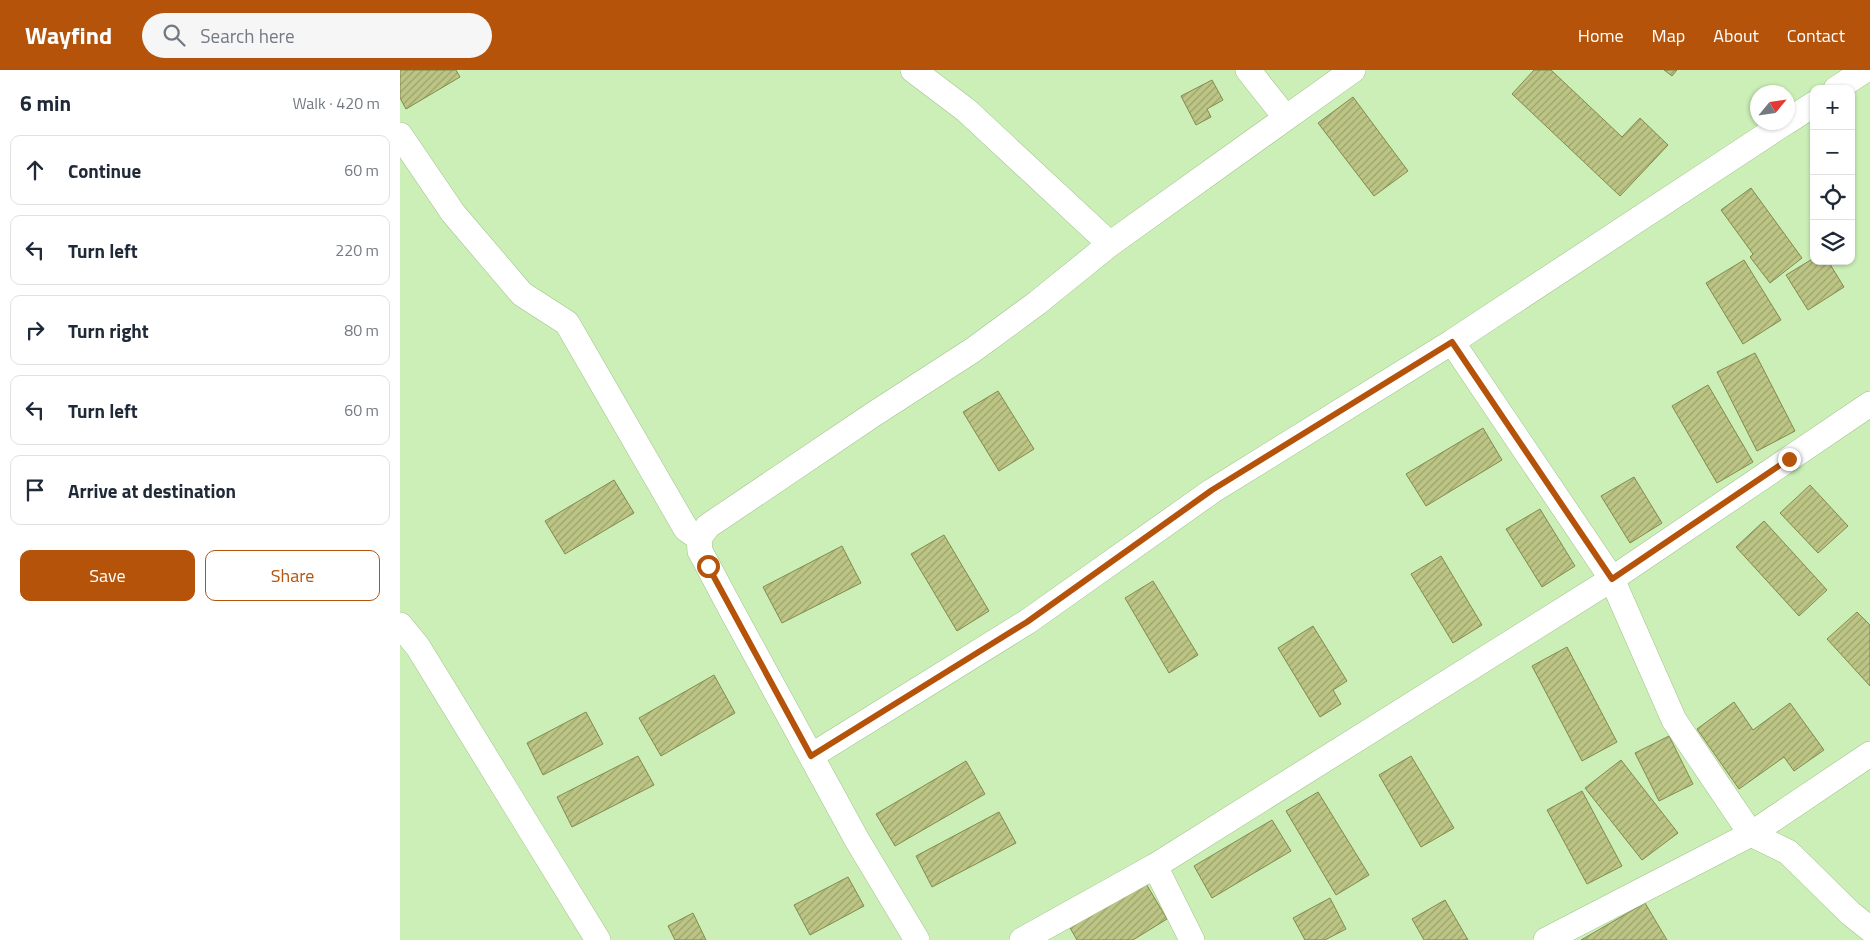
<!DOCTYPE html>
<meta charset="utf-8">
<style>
:root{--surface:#fff;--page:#f6f6f7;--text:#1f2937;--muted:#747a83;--line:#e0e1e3;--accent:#b45309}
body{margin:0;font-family:"Titillium Web",sans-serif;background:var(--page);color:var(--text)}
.controls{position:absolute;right:15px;top:15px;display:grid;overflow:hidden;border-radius:10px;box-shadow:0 1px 4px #0004}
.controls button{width:45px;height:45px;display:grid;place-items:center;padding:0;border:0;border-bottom:1px solid var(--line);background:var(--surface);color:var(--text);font:25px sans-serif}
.compass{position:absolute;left:1350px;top:15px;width:45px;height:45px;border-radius:50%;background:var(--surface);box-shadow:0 1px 4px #0004;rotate:61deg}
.stop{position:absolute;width:15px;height:15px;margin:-11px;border:4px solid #b45309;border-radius:50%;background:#fff}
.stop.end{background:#b45309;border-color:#fff;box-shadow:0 1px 5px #0008}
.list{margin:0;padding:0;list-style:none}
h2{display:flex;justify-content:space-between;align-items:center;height:65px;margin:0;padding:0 20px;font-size:21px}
h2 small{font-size:16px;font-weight:400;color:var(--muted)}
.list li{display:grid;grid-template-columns:32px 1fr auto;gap:15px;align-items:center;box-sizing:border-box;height:70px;margin:0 10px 10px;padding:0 10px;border:1px solid var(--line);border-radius:10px}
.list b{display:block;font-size:19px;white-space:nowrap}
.list em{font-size:16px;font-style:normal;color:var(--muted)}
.actions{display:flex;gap:10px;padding:15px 20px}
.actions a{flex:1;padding:11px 0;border:1px solid var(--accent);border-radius:10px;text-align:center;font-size:18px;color:var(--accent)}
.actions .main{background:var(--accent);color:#fff}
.icon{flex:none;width:28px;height:28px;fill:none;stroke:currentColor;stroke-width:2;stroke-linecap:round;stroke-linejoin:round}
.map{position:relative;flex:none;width:1470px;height:870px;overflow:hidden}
header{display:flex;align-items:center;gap:30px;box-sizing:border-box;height:70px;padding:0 25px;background:var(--accent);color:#fff}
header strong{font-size:24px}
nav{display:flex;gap:28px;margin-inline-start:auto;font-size:18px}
.search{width:350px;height:45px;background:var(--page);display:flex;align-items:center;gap:12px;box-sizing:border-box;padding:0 18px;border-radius:28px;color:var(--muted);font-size:19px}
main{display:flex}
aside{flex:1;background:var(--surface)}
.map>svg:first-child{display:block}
</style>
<header>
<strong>Wayfind</strong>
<div class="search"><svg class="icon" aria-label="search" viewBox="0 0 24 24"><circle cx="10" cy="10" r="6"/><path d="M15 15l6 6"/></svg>Search here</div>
<nav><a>Home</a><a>Map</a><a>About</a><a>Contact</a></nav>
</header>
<main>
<aside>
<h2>6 min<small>Walk · 420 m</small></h2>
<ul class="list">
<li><svg class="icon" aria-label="ahead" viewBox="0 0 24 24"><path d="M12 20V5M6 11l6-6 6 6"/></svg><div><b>Continue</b></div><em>60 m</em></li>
<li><svg class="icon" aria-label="left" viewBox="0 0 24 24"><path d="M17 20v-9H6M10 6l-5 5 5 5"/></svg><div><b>Turn left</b></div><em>220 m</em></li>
<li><svg class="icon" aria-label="right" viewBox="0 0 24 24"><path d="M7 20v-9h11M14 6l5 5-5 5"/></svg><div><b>Turn right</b></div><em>80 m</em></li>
<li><svg class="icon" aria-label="left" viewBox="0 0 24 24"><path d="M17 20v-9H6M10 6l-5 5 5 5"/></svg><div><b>Turn left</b></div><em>60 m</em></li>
<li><svg class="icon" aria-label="arrive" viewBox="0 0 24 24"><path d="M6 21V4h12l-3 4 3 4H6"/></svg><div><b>Arrive at destination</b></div></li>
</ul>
<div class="actions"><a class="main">Save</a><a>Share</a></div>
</aside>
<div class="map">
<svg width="1470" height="870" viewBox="0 0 1470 870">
<defs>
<pattern id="building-hatch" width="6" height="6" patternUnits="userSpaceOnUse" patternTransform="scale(1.25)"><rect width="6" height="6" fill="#bdc585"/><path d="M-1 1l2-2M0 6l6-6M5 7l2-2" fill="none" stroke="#9aa16c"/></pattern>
</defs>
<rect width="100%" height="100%" fill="#cbefb6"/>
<path fill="url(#building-hatch)" stroke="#838a4d" d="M0 0H56L60 7 6 39 0 28Z
M1134 0H1151L1222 67 1240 48 1268 75 1220 126 1112 24Z
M1264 0H1277L1272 6Z
M812 10 823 30 807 39 811 47 796 55 781 26Z
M953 27 1008 101 974 126 918 53Z
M1351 118 1402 188 1370 213 1350 187 1353 184 1321 140Z
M1414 188V191H1428L1444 217 1408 240 1386 205Z
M1344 190 1381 250 1343 274 1306 213Z
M1355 283 1395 361 1357 381 1317 302Z
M1308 315 1353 392 1317 413 1272 336Z
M598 321 634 379 599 401 563 342Z
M1083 358 1102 390 1026 436 1006 404Z
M1234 407 1262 453 1230 473 1201 426Z
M214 410 234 443 165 484 145 451Z
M1410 415 1448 456 1418 483 1380 443Z
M1140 439 1175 496 1142 517 1106 459Z
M1364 451 1427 520 1399 546 1336 477Z
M544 465 589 541 557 561 511 484Z
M442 476 461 513 382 553 363 517Z
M1041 486 1082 555 1053 573 1011 504Z
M753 511 798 585 769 603 725 528Z
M1457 542 1470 555V616L1427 569Z
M913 556 947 611 933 620 941 634 920 647 878 578Z
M1167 577 1217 672 1182 691 1132 596Z
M314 605 335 643 261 686 239 648Z
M1334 632 1353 660 1390 633 1424 680 1394 701 1384 687 1339 719 1297 659Z
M186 642 203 674 143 705 127 673Z
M1269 666 1293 714 1259 731 1235 683Z
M238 686 254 715 172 757 157 727Z
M1011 686 1054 758 1021 777 979 705Z
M1221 690 1278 763 1242 790 1185 718Z
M566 691 585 724 495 776 476 744Z
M1182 721 1222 796 1187 814 1147 740Z
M918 722 969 805 936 825 886 741Z
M599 742 616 773 532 817 516 786Z
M872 750 891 781 812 828 794 796Z
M448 807 464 836 410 865 394 835Z
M745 812 767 849 733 870H677L669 856Z
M930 828 946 859 925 870H905L893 848Z
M1045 830 1068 870H1024L1012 849Z
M1245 833 1267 870H1181Z
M293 843 306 870H275L268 856Z"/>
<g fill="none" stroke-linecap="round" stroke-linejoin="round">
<defs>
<path id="minor" d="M513 0 566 40 710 174 953 0
M848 0 886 48
M1436 19 1465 0
M1388 51 1414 34
M0 65 53 143 122 224 167 253 286 459 299 468
M1052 272 1212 509 1274 650 1351 764 1388 782 1450 843 1470 859
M0 555 18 577 198 870
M411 686 627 552 812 421 1052 272 1386 52
M755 796 792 870
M517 870 457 770 333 543 300 481 299 468 308 456 474 344 573 280 637 233 710 174
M622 870 755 796 1212 509 1470 334
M1146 870 1351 764 1470 684"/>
</defs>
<use href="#minor" stroke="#a0c28b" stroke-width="26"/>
<use href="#minor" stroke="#fff" stroke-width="25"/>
</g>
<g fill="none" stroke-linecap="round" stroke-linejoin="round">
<path stroke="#b45309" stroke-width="6" d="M308 496 411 686 627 552 812 420 1052 272 1212 509 1389 389"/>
</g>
</svg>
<div class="controls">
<button>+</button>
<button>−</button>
<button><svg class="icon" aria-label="locate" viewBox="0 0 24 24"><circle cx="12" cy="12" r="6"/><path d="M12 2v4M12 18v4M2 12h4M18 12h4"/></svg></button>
<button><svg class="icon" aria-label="layers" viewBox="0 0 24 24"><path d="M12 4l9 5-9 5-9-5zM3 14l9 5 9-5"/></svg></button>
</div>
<svg class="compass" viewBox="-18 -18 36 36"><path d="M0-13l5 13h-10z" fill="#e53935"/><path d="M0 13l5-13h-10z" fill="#747a83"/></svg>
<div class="stop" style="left:308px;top:496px"></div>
<div class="stop end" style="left:1389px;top:389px"></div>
</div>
</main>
